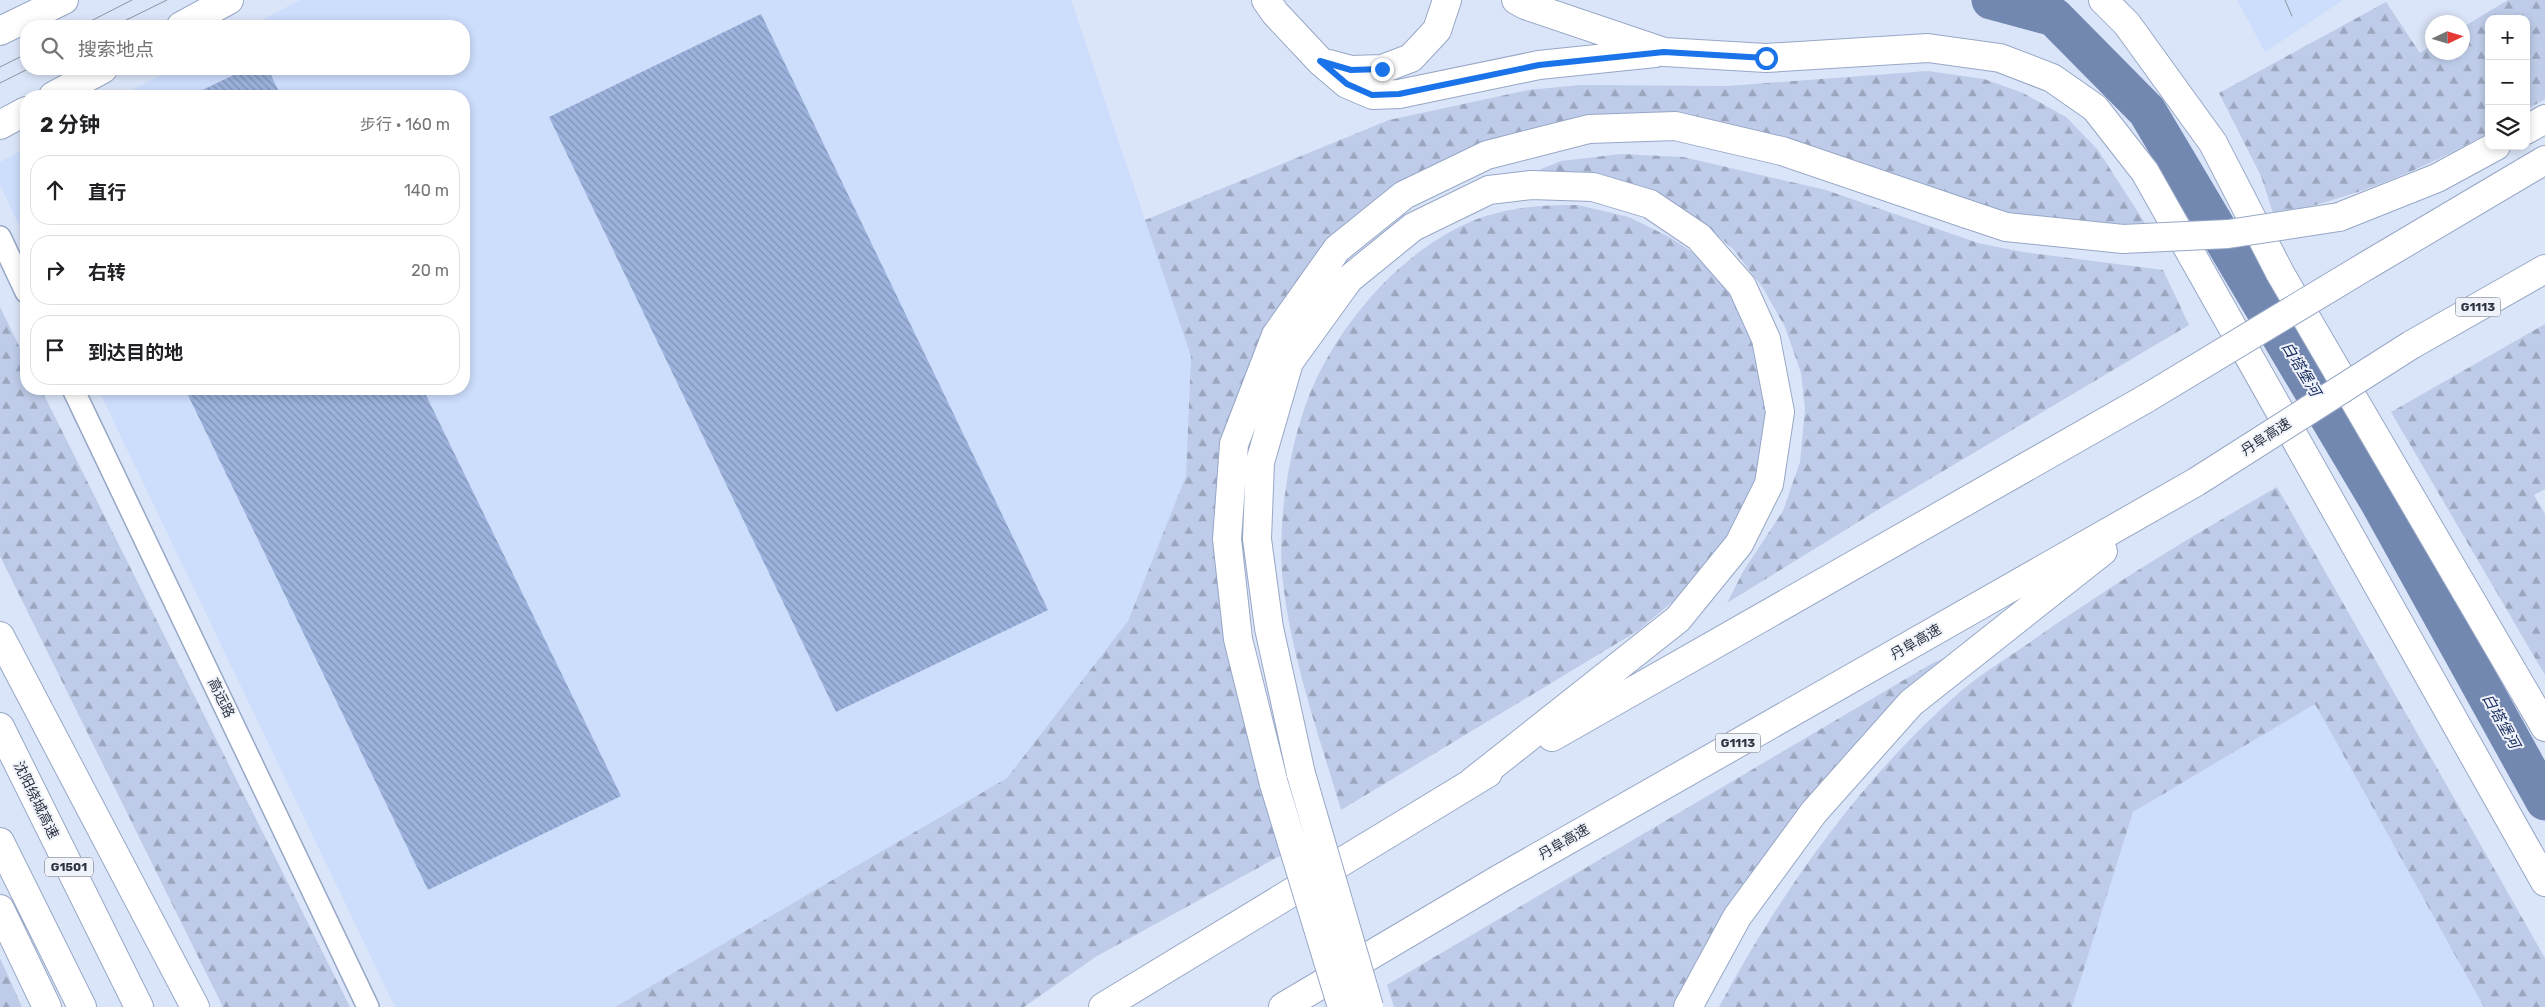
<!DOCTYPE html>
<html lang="zh">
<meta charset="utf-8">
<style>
:root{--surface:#fff;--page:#f2f2f2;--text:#202124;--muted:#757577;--line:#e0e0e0}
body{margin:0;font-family:Rubik,"Noto Sans SC",sans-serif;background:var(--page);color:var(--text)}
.controls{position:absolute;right:15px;top:15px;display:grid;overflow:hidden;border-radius:10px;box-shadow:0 2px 8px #0003}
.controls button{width:45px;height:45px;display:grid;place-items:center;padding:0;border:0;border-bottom:1px solid var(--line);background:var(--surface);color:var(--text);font:25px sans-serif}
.compass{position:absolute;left:2425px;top:15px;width:45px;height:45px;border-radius:50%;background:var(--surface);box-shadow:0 2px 8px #0003;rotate:86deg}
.stop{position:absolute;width:15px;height:15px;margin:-11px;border:4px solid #1a73e8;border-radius:50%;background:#fff}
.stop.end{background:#1a73e8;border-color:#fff;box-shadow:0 1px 5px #0008}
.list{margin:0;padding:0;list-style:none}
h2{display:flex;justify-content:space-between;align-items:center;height:65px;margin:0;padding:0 20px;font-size:21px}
h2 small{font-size:16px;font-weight:400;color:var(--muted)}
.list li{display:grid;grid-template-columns:32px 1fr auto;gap:15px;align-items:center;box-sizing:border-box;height:70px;margin:0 10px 10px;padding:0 10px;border:1px solid var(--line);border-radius:20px}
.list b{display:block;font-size:19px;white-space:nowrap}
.list em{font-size:16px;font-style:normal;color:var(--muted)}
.icon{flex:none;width:28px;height:28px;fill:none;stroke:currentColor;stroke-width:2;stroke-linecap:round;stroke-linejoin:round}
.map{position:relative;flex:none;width:2545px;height:1007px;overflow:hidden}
.search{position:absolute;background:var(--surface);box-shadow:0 2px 8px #0003;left:20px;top:20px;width:450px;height:55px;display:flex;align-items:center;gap:12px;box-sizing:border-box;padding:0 18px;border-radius:20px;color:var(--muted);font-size:19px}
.panel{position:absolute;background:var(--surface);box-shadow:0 2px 8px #0003;left:20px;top:90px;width:450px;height:305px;border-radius:20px}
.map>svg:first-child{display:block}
</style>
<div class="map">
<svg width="2545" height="1007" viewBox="0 0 2545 1007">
<defs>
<pattern id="forest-firs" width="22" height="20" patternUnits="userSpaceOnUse" patternTransform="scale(1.25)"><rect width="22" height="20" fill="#becce9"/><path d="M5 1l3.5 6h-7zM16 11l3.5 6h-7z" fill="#9ba6be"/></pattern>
<pattern id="building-back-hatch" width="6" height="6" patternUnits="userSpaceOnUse" patternTransform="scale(1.25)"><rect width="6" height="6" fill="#9db3de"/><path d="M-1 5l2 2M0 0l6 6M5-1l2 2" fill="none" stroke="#8092b5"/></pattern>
</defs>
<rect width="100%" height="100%" fill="#dbe5f9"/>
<path fill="#cdddfc" d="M300 0H1071L1191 356 1186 476 1128 621 1007 778 615 1007H395L98 389H464V96H121L172 69H464V26H251Z
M2237 0H2343L2265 52Z
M26 148V240L0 185V162Z
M2315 704 2484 1007H2072L2133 812Z"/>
<path fill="url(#forest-firs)" d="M2508 0H2545V99L2526 110V19H2489V132C2416 174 2355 196 2274 216L2261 176 2219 93 2386 2 2420 53 2432 45V52H2462L2463 27Z
M1928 71 1984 79 2023 93 2066 117 2098 150 2152 234 2047 221 1965 203 1668 119 1439 167 1279 320 1219 533 1287 852 1097 956 1024 1007H615L1007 778 1128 621 1186 476 1191 356 1145 220 1389 120 1528 90 1580 85 1727 86Z
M1621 154 1683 157 1826 190 1978 243 2023 252 2163 270 2189 325 1876 511 1727 603 1744 570 1783 511 1800 462 1805 409 1801 373 1785 327 1763 288 1733 249 1695 216 1661 196 1529 174 1561 161Z
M1578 205 1629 217 1671 238 1707 262 1735 299 1755 337 1769 428 1751 498 1733 535 1683 593 1639 630 1341 810C1319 735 1292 661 1283 583 1276 526 1290 436 1314 384 1345 315 1412 240 1486 216 1518 206 1545 205 1578 205Z
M0 307 26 360V389H41L350 1007H223L0 556Z
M2545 324V489L2534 495 2545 514V675L2391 412Z
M2277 487 2545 958V1007H2484L2315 704 2133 812 2072 1007H1719C1782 890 1861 778 1962 690 1983 673 2007 658 2029 643 2109 586 2192 536 2277 487Z
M1959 651 1874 729 1680 1007H1394L1387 985 1931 664Z
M0 958 22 1007H0Z"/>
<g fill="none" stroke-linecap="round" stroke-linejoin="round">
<path stroke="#7388b1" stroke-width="39" d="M1991 0 2054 17 2147 111 2380 503 2545 801"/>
</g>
<path fill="url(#building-back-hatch)" d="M761 14 1048 610 836 712 549 117Z
M246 69H268L281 96H190Z
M185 389H423L621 796 428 890Z"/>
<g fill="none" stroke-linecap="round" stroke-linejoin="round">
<defs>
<path id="street" d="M0 237 26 292
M73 389 368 1007"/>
<path id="secondary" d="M1266 0 1275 13 1320 61 1347 84 1373 95 1399 94 1539 65 1655 53
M1516 0 1525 5 1664 52 1766 58 1928 48 2000 58 2052 78 2095 108 2145 172 2545 882
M2103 0 2127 24 2213 143 2280 273 2545 727
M1329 64 1351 70 1382 69 1411 58 1437 30 1447 0"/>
<path id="primary" d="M181 26 229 0
M0 31 64 0
M53 96 103 69
M0 125 26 111"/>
<path id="highway" d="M2526 130 2545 119
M2339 217 2437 178 2496 146
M2366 266 2545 160
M2411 345 2545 269
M0 636 195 1007
M0 727 139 1007
M1552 737 2147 398
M1301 774 1269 628 1257 539 1260 462 1289 362 1349 279 1413 227 1489 190 1531 185 1593 187 1650 204 1699 237 1742 286 1766 339 1780 412 1769 484 1739 544 1678 619 1472 782
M1274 784 1238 639 1227 539 1234 444 1276 335 1337 249 1404 195 1487 155 1589 129 1675 126 1782 151 1967 214
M0 842 82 1007
M0 909 47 1007
M1103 1007 1488 773
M1283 1007 1501 878 2196 482
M1688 1007 1737 917 1814 812 1911 703 2103 551"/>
</defs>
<use href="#street" stroke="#97a7c6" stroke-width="24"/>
<use href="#secondary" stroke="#97a7c6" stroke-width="30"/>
<use href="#primary" stroke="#97a7c6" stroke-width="30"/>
<use href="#highway" stroke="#97a7c6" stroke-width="30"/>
<use href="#street" stroke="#fff" stroke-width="21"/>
<use href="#secondary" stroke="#fff" stroke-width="28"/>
<use href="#primary" stroke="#fff" stroke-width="28"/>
<use href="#highway" stroke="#fff" stroke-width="28"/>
<path stroke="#8c95a5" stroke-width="1" d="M2285 0 2292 16
M81 26 132 0
M114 26 167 0
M0 67 26 54
M0 83 28 69"/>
<defs>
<path id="highway-bridge" d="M1967 214 2006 227 2123 239 2228 234 2339 217
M2147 398 2366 266
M2196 482 2411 345
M1301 774 1369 1007
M1274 784 1342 1007"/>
</defs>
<use href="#highway-bridge" stroke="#97a7c6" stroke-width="30" stroke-linecap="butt"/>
<use href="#highway-bridge" stroke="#fff" stroke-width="28"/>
</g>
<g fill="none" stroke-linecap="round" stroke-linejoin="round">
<path stroke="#1a73e8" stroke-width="6" d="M1382 69 1351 70 1320 61 1347 84 1372 95 1399 94 1539 65 1664 52 1766 58"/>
</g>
<g text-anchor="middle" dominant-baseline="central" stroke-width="4" stroke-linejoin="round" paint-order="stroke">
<g fill="#eff2f9" stroke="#676d78" stroke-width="1">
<rect x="2455.5" y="297.5" width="45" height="19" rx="4"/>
<rect x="1715.5" y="733.5" width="45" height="19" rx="4"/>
<rect x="45" y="857.5" width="48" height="19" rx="4"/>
</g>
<g font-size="12" font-weight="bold" fill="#2d3440">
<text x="2478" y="307">G1113</text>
<text x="1738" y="743">G1113</text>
<text x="69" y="867">G1501</text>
</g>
<g font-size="14" fill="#2d3440" stroke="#eff2f9">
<text transform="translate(2266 437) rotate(-33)">丹阜高速</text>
<text transform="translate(1916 642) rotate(-30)">丹阜高速</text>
<text transform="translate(221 698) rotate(64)">高远路</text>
<text transform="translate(36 800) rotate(64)">沈阳绕城高速</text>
<text transform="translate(1564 842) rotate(-30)">丹阜高速</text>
</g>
<g font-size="15" font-style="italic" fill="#152b5f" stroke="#eff2f9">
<text transform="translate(2301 369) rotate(59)">白塔堡河</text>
<text transform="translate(2501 721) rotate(61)">白塔堡河</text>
</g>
</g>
</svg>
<div class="controls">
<button>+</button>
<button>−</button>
<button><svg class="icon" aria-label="layers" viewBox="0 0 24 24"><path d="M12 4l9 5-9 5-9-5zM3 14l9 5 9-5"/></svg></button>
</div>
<svg class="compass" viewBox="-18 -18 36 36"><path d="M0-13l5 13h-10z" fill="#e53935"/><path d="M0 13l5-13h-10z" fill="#757577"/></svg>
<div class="stop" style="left:1766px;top:58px"></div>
<div class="stop end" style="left:1382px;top:69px"></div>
<div class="search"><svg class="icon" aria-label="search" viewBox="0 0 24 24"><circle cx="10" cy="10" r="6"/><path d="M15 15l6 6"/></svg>搜索地点</div>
<section class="panel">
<h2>2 分钟<small>步行 · 160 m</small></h2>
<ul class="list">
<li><svg class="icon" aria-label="ahead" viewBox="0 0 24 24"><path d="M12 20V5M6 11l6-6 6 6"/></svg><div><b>直行</b></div><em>140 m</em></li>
<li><svg class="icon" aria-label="right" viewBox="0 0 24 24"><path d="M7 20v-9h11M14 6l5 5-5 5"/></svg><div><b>右转</b></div><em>20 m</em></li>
<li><svg class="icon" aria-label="arrive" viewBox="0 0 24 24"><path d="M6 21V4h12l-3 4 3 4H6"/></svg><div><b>到达目的地</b></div></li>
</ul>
</section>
</div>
